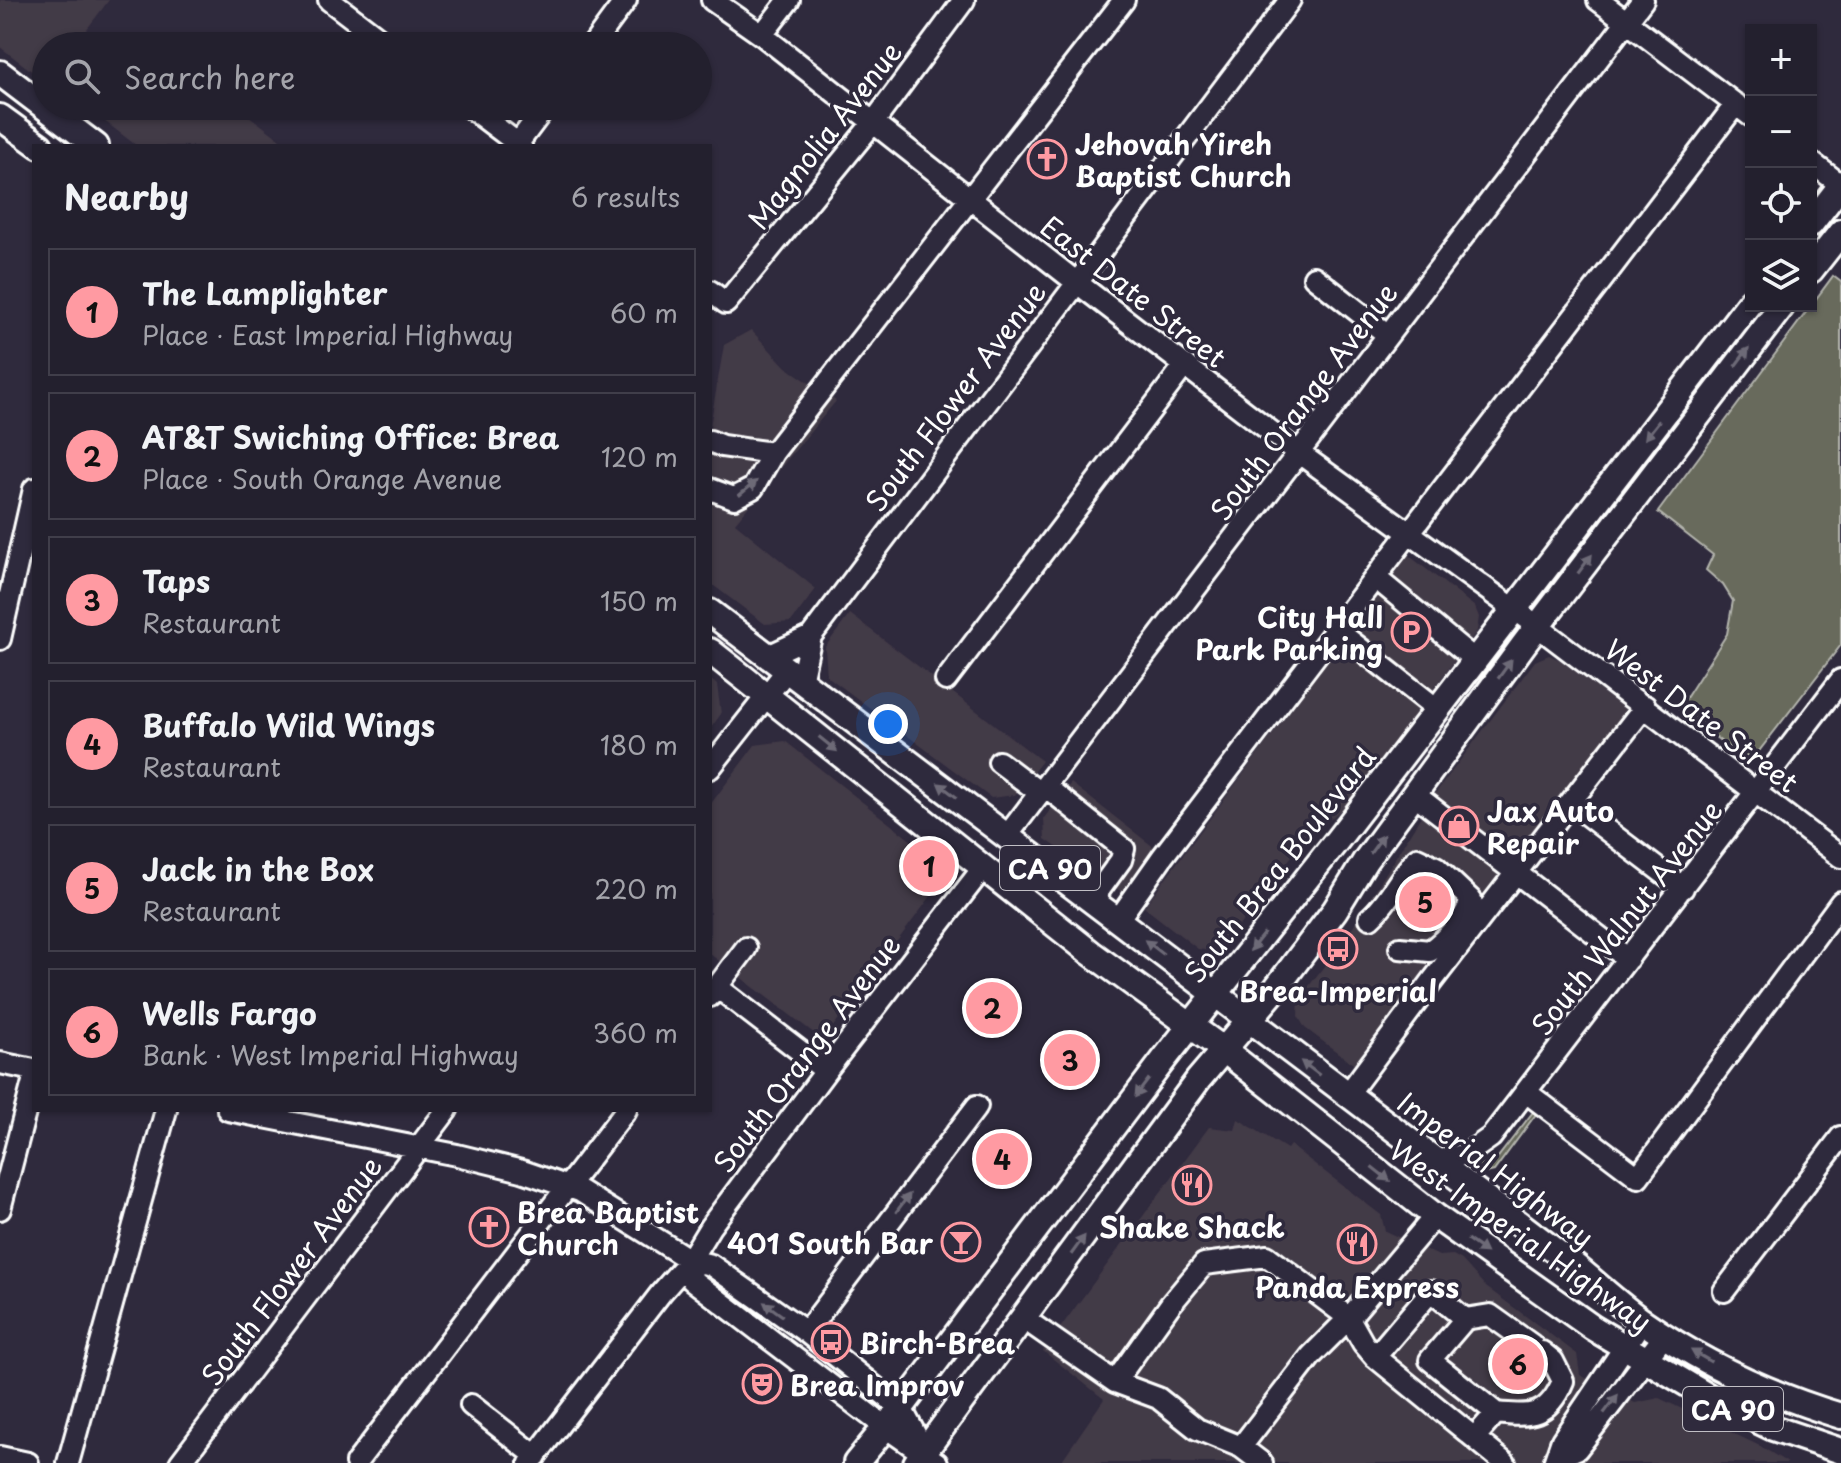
<!DOCTYPE html>
<meta charset="utf-8">
<style>
:root{--surface:#23202e;--page:#2b2836;--text:#f1f3f6;--muted:#a3a3aa;--line:#403e4a;--accent:#ff9aa2}
body{margin:0;font-family:"Playpen Sans",sans-serif;background:var(--page);color:var(--text)}
.controls{position:absolute;right:24px;top:24px;display:grid;overflow:hidden;border-radius:0px;box-shadow:0 2px 6px #0004}
.controls button{width:72px;height:72px;display:grid;place-items:center;padding:0;border:0;border-bottom:2px solid var(--line);background:var(--surface);color:var(--text);font:40px sans-serif}
.you{position:absolute;left:888px;top:724px;width:28px;height:28px;margin:-20px;border:6px solid #fff;border-radius:50%;background:#1a73e8;box-shadow:0 0 0 12px #1a73e833}
.badge{display:grid;place-items:center;width:52px;height:52px;border-radius:50%;background:var(--accent);color:#111;font-size:26px;font-weight:700}
.pin{position:absolute;translate:-50% -50%;border:4px solid #fff;box-shadow:0 2px 8px #0006}
.list{margin:0;padding:0;list-style:none}
h2{display:flex;justify-content:space-between;align-items:center;height:104px;margin:0;padding:0 32px;font-size:34px}
h2 small{font-size:26px;font-weight:400;color:var(--muted)}
.list li{display:grid;grid-template-columns:52px 1fr auto;gap:24px;align-items:center;box-sizing:border-box;height:128px;margin:0 16px 16px;padding:0 16px;border:2px solid var(--line);border-radius:0px}
.list b{display:block;font-size:30px;white-space:nowrap}
.list p{margin:0;font-size:26px;white-space:nowrap;color:var(--muted)}
.list em{font-size:26px;font-style:normal;color:var(--muted)}
.icon{flex:none;width:44px;height:44px;fill:none;stroke:currentColor;stroke-width:2;stroke-linecap:round;stroke-linejoin:round}
.map{position:relative;flex:none;width:1841px;height:1463px;overflow:hidden}
.search{position:absolute;background:var(--surface);box-shadow:0 2px 6px #0004;left:32px;top:32px;width:680px;height:88px;display:flex;align-items:center;gap:20px;box-sizing:border-box;padding:0 28px;border-radius:44px;color:var(--muted);font-size:30px}
.panel{position:absolute;background:var(--surface);box-shadow:0 2px 6px #0004;left:32px;top:144px;width:680px;height:968px;border-radius:0px}
.map>svg:first-child{display:block}
</style>
<div class="map">
<svg width="1841" height="1463" viewBox="0 0 1841 1463">
<rect width="100%" height="100%" fill="#2f2a3d"/>
<filter id="ink" filterUnits="userSpaceOnUse"><feTurbulence type="fractalNoise" baseFrequency=".0125" numOctaves="2"/><feDisplacementMap in="SourceGraphic" scale="16" xChannelSelector="R" yChannelSelector="G"/><feConvolveMatrix kernelMatrix="1 2 1 2 8 2 1 2 1" color-interpolation-filters="sRGB"/></filter>
<g filter="url(#ink)">
<path fill="#433a47" d="M0 0H109L74 46H46V82L0 47Z
M85 106H236L289 146H137Z
M751 330 786 367 836 401 735 523 816 589 791 622 765 624 710 583V426L724 345Z
M1407 554 1475 607 1479 617 1477 631 1346 806 1301 844 1223 947 1211 951 1198 949 1144 907Z
M850 614 1042 761 1015 795 991 798 827 676 825 647Z
M1549 655 1560 660 1630 713 1361 1070 1305 1028 1298 1016 1299 999 1347 936 1434 795 1535 661Z
M710 679 717 685 721 714 710 729Z
M785 741 937 861 940 884 823 1040 710 954V805L755 745Z
M1071 783 1160 852 1126 895 1045 839 1044 818Z
M1238 1119 1287 1149 1290 1145 1381 1215 1385 1231 1439 1256 1453 1255 1462 1260 1486 1287 1577 1354 1580 1375 1635 1403 1659 1398 1760 1446 1788 1463H1060L1104 1399 1043 1351 1209 1127 1235 1130Z"/>
<path fill="#686b5c" stroke="#b4b5ae" stroke-width="2" d="M1833 276 1841 282V645L1756 755 1740 756 1679 709 1727 634 1733 601 1723 585 1706 570 1713 555 1658 512Z
M1533 1112 1536 1114 1494 1171 1486 1173 1475 1165V1162L1481 1164 1495 1161Z"/>
<g fill="none" stroke-linecap="round" stroke-linejoin="round">
<defs>
<path id="minor" d="M329 0 389 46
M712 0 762 35 1076 282 1299 453 1528 619 1841 857
M1598 0 1751 116
M762 35 789 0
M592 46 626 0
M468 106 521 146
M516 146 546 106
M1811 162 1841 185
M1314 277 1388 335
M710 291 726 303 873 123 964 0
M710 441 722 446 773 453 1124 0
M710 489 734 498 753 488 773 453
M1377 579 1475 660
M1338 631 1437 709
M0 639 34 489
M768 656 811 636 1290 0
M946 680 1185 365
M801 681 811 636
M999 762 1040 793
M710 768 787 670
M1045 786 1124 849 1121 860 1092 900
M1414 794 1628 959
M1571 803 1683 888
M1007 836 1643 0
M1370 918C1389 902 1399 877 1417 858L1436 867 1471 900C1465 920 1446 939 1430 951L1400 948
M1118 920 1163 856 1736 104
M717 987 826 1071
M710 996 746 948
M0 1063 34 1070
M1526 1092 1638 1177 1841 902
M1348 1094 1433 980 1645 706
M228 1110 457 1155 522 1171 580 1191 690 1260 711 1265 806 1332 901 1408 925 1452
M1435 1161 1467 1154 1491 1137 1841 680
M0 1209 34 1078
M690 1260 692 1280 884 1426 937 1463
M1724 1291 1841 1137
M1023 1318 1115 1382 1158 1398 1197 1429 1241 1447 1262 1463
M1465 1319 1490 1315 1532 1345
M806 1332 977 1106
M1375 1357 1431 1291 1465 1319 1430 1360 1496 1413 1475 1437
M1115 1382 1170 1305 1204 1264 1267 1256 1349 1318 1363 1343 1375 1357 1505 1463
M471 1405 536 1456
M1496 1413C1531 1417 1548 1417 1563 1381L1553 1361 1542 1352
M1241 1447 1311 1356 1349 1318 1435 1216
M0 1457 28 1463
M1557 1458 1577 1449 1665 1335
M68 1463 166 1110
M180 1463 447 1110
M356 1463 626 1110
M530 1463 661 1293 690 1260 710 1227 826 1071 983 868
M1554 1463 1562 1440 1642 1321"/>
<path id="major" d="M0 73 96 146
M0 117 40 146
M1811 224 1841 185
M1811 270 1841 232
M710 612 1571 1263C1595 1282 1618 1304 1642 1321 1702 1363 1771 1395 1841 1416
M710 651 1091 953 1224 1050 1435 1216 1593 1328 1711 1398 1773 1428 1841 1451
M856 1463 901 1408 1165 1058 1338 839 1751 301
M916 1463 1198 1080 1274 991 1335 910 1365 861 1524 644 1782 306"/>
</defs>
<use href="#minor" stroke="#fff" stroke-width="26"/>
<use href="#major" stroke="#fff" stroke-width="30"/>
<use href="#minor" stroke="#2f2a3d" stroke-width="20"/>
<use href="#major" stroke="#2f2a3d" stroke-width="24"/>
</g>
<defs><path id="oneway-solid" d="M-6-.8H1V-3.2L6.5 0L1 3.2V.8H-6Z" transform="scale(2)"/></defs>
<g fill="#6d6a77">
<use href="#oneway-solid" transform="translate(1742 357) rotate(-53)"/>
<use href="#oneway-solid" transform="translate(1652 430) rotate(128)"/>
<use href="#oneway-solid" transform="translate(748 488) rotate(-40)"/>
<use href="#oneway-solid" transform="translate(1585 564) rotate(-53)"/>
<use href="#oneway-solid" transform="translate(1505 669) rotate(-54)"/>
<use href="#oneway-solid" transform="translate(828 744) rotate(39)"/>
<use href="#oneway-solid" transform="translate(947 790) rotate(-143)"/>
<use href="#oneway-solid" transform="translate(1377 844) rotate(-54)"/>
<use href="#oneway-solid" transform="translate(1257 942) rotate(128)"/>
<use href="#oneway-solid" transform="translate(1154 947) rotate(-143)"/>
<use href="#oneway-solid" transform="translate(1310 1068) rotate(-143)"/>
<use href="#oneway-solid" transform="translate(1142 1088) rotate(127)"/>
<use href="#oneway-solid" transform="translate(1381 1174) rotate(38)"/>
<use href="#oneway-solid" transform="translate(903 1203) rotate(-53)"/>
<use href="#oneway-solid" transform="translate(1078 1245) rotate(-54)"/>
<use href="#oneway-solid" transform="translate(1477 1246) rotate(35)"/>
<use href="#oneway-solid" transform="translate(773 1309) rotate(-144)"/>
<use href="#oneway-solid" transform="translate(1701 1356) rotate(-150)"/>
<use href="#oneway-solid" transform="translate(1611 1404) rotate(-53)"/>
</g>
</g>
<defs>
<symbol id="church-ring" viewBox="-11 -11 22 22"><circle r="9.5" fill="#2f2a3d" stroke="#ff9aa2" stroke-width="1.5"/><path d="M-1.2-6h2.4v3.5h3.3v2.4h-3.3V6h-2.4V-.1h-3.3v-2.4h3.3Z" fill="#ff9aa2"/></symbol>
<symbol id="parking-ring" viewBox="-11 -11 22 22"><circle r="9.5" fill="#2f2a3d" stroke="#ff9aa2" stroke-width="1.5"/><path d="M-3.5-5.5H1a3.5 3.5 0 0 1 0 7H-1V5.5H-3.5ZM-1-3.4V-.6H.8a1.4 1.4 0 0 0 0-2.8Z" fill="#ff9aa2"/></symbol>
<symbol id="shop-ring" viewBox="-11 -11 22 22"><circle r="9.5" fill="#2f2a3d" stroke="#ff9aa2" stroke-width="1.5"/><path d="M-5-2.5h2.3a2.7 3.5 0 0 1 5.4 0H5L5.5 6h-11ZM-1.5-2.5h3a1.5 2.3 0 0 0-3 0Z" fill="#ff9aa2"/></symbol>
<symbol id="bus-ring" viewBox="-11 -11 22 22"><circle r="9.5" fill="#2f2a3d" stroke="#ff9aa2" stroke-width="1.5"/><path d="M-5-6H5V4H4V6H2V4H-2V6H-4V4H-5ZM-3.5-4V0h7V-4ZM-3.5 1.2v1.5H-2V1.2ZM2 1.2v1.5H3.5V1.2Z" fill="#ff9aa2"/></symbol>
<symbol id="restaurant-ring" viewBox="-11 -11 22 22"><circle r="9.5" fill="#2f2a3d" stroke="#ff9aa2" stroke-width="1.5"/><path d="M-5-6h1v4h1v-4h1v4h1v-4h1v5L-1.5 .5V6h-2V.5L-5-1ZM5-6V6H3V1.5H1.5Q1.5-4 5-6Z" fill="#ff9aa2"/></symbol>
<symbol id="bar-ring" viewBox="-11 -11 22 22"><circle r="9.5" fill="#2f2a3d" stroke="#ff9aa2" stroke-width="1.5"/><path d="M-6-5H6L.8 .8V4.5H3.5V6h-7V4.5H-.8V.8Z" fill="#ff9aa2"/></symbol>
<symbol id="theatre-ring" viewBox="-11 -11 22 22"><circle r="9.5" fill="#2f2a3d" stroke="#ff9aa2" stroke-width="1.5"/><path d="M-5-5.5Q0-4 5-5.5V0Q5 5 0 6Q-5 5-5 0ZM-3.3-2.5H-1v1.5H-3.3ZM1-2.5H3.3v1.5H1ZM-2.8 1Q0 5.5 2.8 1Z" fill="#ff9aa2"/></symbol>
</defs>
<g fill-rule="evenodd">
<use href="#church-ring" x="1025" y="137" width="44" height="44"/>
<use href="#parking-ring" x="1389" y="610" width="44" height="44"/>
<use href="#shop-ring" x="1437" y="804" width="44" height="44"/>
<use href="#bus-ring" x="1316" y="927" width="44" height="44"/>
<use href="#restaurant-ring" x="1170" y="1163" width="44" height="44"/>
<use href="#church-ring" x="467" y="1205" width="44" height="44"/>
<use href="#bar-ring" x="939" y="1220" width="44" height="44"/>
<use href="#restaurant-ring" x="1335" y="1222" width="44" height="44"/>
<use href="#bus-ring" x="809" y="1320" width="44" height="44"/>
<use href="#theatre-ring" x="740" y="1362" width="44" height="44"/>
</g>
<g text-anchor="middle" dominant-baseline="central" stroke-width="7" stroke-linejoin="round" paint-order="stroke">
<g fill="#2f2a3d" stroke="#c1bfc5" stroke-width="2">
<rect x="1000" y="846" width="100" height="44" rx="6"/>
<rect x="1683" y="1387" width="100" height="44" rx="6"/>
</g>
<g font-size="26" font-weight="bold" fill="#fff">
<text x="1050" y="868">CA 90</text>
<text x="1733" y="1409">CA 90</text>
</g>
<g font-size="28" fill="#fff" stroke="#2f2a3d">
<text transform="translate(824 135) rotate(-52)">Magnolia Avenue</text>
<text transform="translate(1134 291) rotate(38)">East Date Street</text>
<text transform="translate(955 396) rotate(-53)">South Flower Avenue</text>
<text transform="translate(1303 401) rotate(-53)">South Orange Avenue</text>
<text transform="translate(1702 715) rotate(37)">West Date Street</text>
<text transform="translate(1279 864) rotate(-52)">South Brea Boulevard</text>
<text transform="translate(1626 917) rotate(-52)">South Walnut Avenue</text>
<text transform="translate(806 1053) rotate(-53)">South Orange Avenue</text>
<text transform="translate(1496 1169) rotate(37)">Imperial Highway</text>
<text transform="translate(1521 1235) rotate(35)">West Imperial Highway</text>
<text transform="translate(291 1270) rotate(-53)">South Flower Avenue</text>
</g>
<g font-size="28" font-weight="bold" fill="#fff" stroke="#2f2a3d" text-anchor="start">
<text x="1075" y="143">Jehovah Yireh<tspan x="1075" dy="32">Baptist Church</tspan></text>
<text x="1383" y="616" text-anchor="end">City Hall<tspan x="1383" dy="32">Park Parking</tspan></text>
<text x="1487" y="810">Jax Auto<tspan x="1487" dy="32">Repair</tspan></text>
<text x="1338" y="990" text-anchor="middle">Brea-Imperial</text>
<text x="517" y="1211">Brea Baptist<tspan x="517" dy="32">Church</tspan></text>
<text x="1192" y="1226" text-anchor="middle">Shake Shack</text>
<text x="933" y="1242" text-anchor="end">401 South Bar</text>
<text x="1357" y="1286" text-anchor="middle">Panda Express</text>
<text x="859" y="1342">Birch-Brea</text>
<text x="790" y="1384">Brea Improv</text>
</g>
</g>
</svg>
<div class="controls">
<button>+</button>
<button>−</button>
<button><svg class="icon" aria-label="locate" viewBox="0 0 24 24"><circle cx="12" cy="12" r="6"/><path d="M12 2v4M12 18v4M2 12h4M18 12h4"/></svg></button>
<button><svg class="icon" aria-label="layers" viewBox="0 0 24 24"><path d="M12 4l9 5-9 5-9-5zM3 14l9 5 9-5"/></svg></button>
</div>
<div class="you"></div>
<div class="pin badge" style="left:929px;top:866px">1</div>
<div class="pin badge" style="left:992px;top:1008px">2</div>
<div class="pin badge" style="left:1070px;top:1060px">3</div>
<div class="pin badge" style="left:1002px;top:1159px">4</div>
<div class="pin badge" style="left:1425px;top:902px">5</div>
<div class="pin badge" style="left:1518px;top:1364px">6</div>
<div class="search"><svg class="icon" aria-label="search" viewBox="0 0 24 24"><circle cx="10" cy="10" r="6"/><path d="M15 15l6 6"/></svg>Search here</div>
<section class="panel">
<h2>Nearby<small>6 results</small></h2>
<ul class="list">
<li><span class="badge">1</span><div><b>The Lamplighter</b><p>Place · East Imperial Highway</p></div><em>60 m</em></li>
<li><span class="badge">2</span><div><b>AT&amp;T Swiching Office: Brea</b><p>Place · South Orange Avenue</p></div><em>120 m</em></li>
<li><span class="badge">3</span><div><b>Taps</b><p>Restaurant</p></div><em>150 m</em></li>
<li><span class="badge">4</span><div><b>Buffalo Wild Wings</b><p>Restaurant</p></div><em>180 m</em></li>
<li><span class="badge">5</span><div><b>Jack in the Box</b><p>Restaurant</p></div><em>220 m</em></li>
<li><span class="badge">6</span><div><b>Wells Fargo</b><p>Bank · West Imperial Highway</p></div><em>360 m</em></li>
</ul>
</section>
</div>
